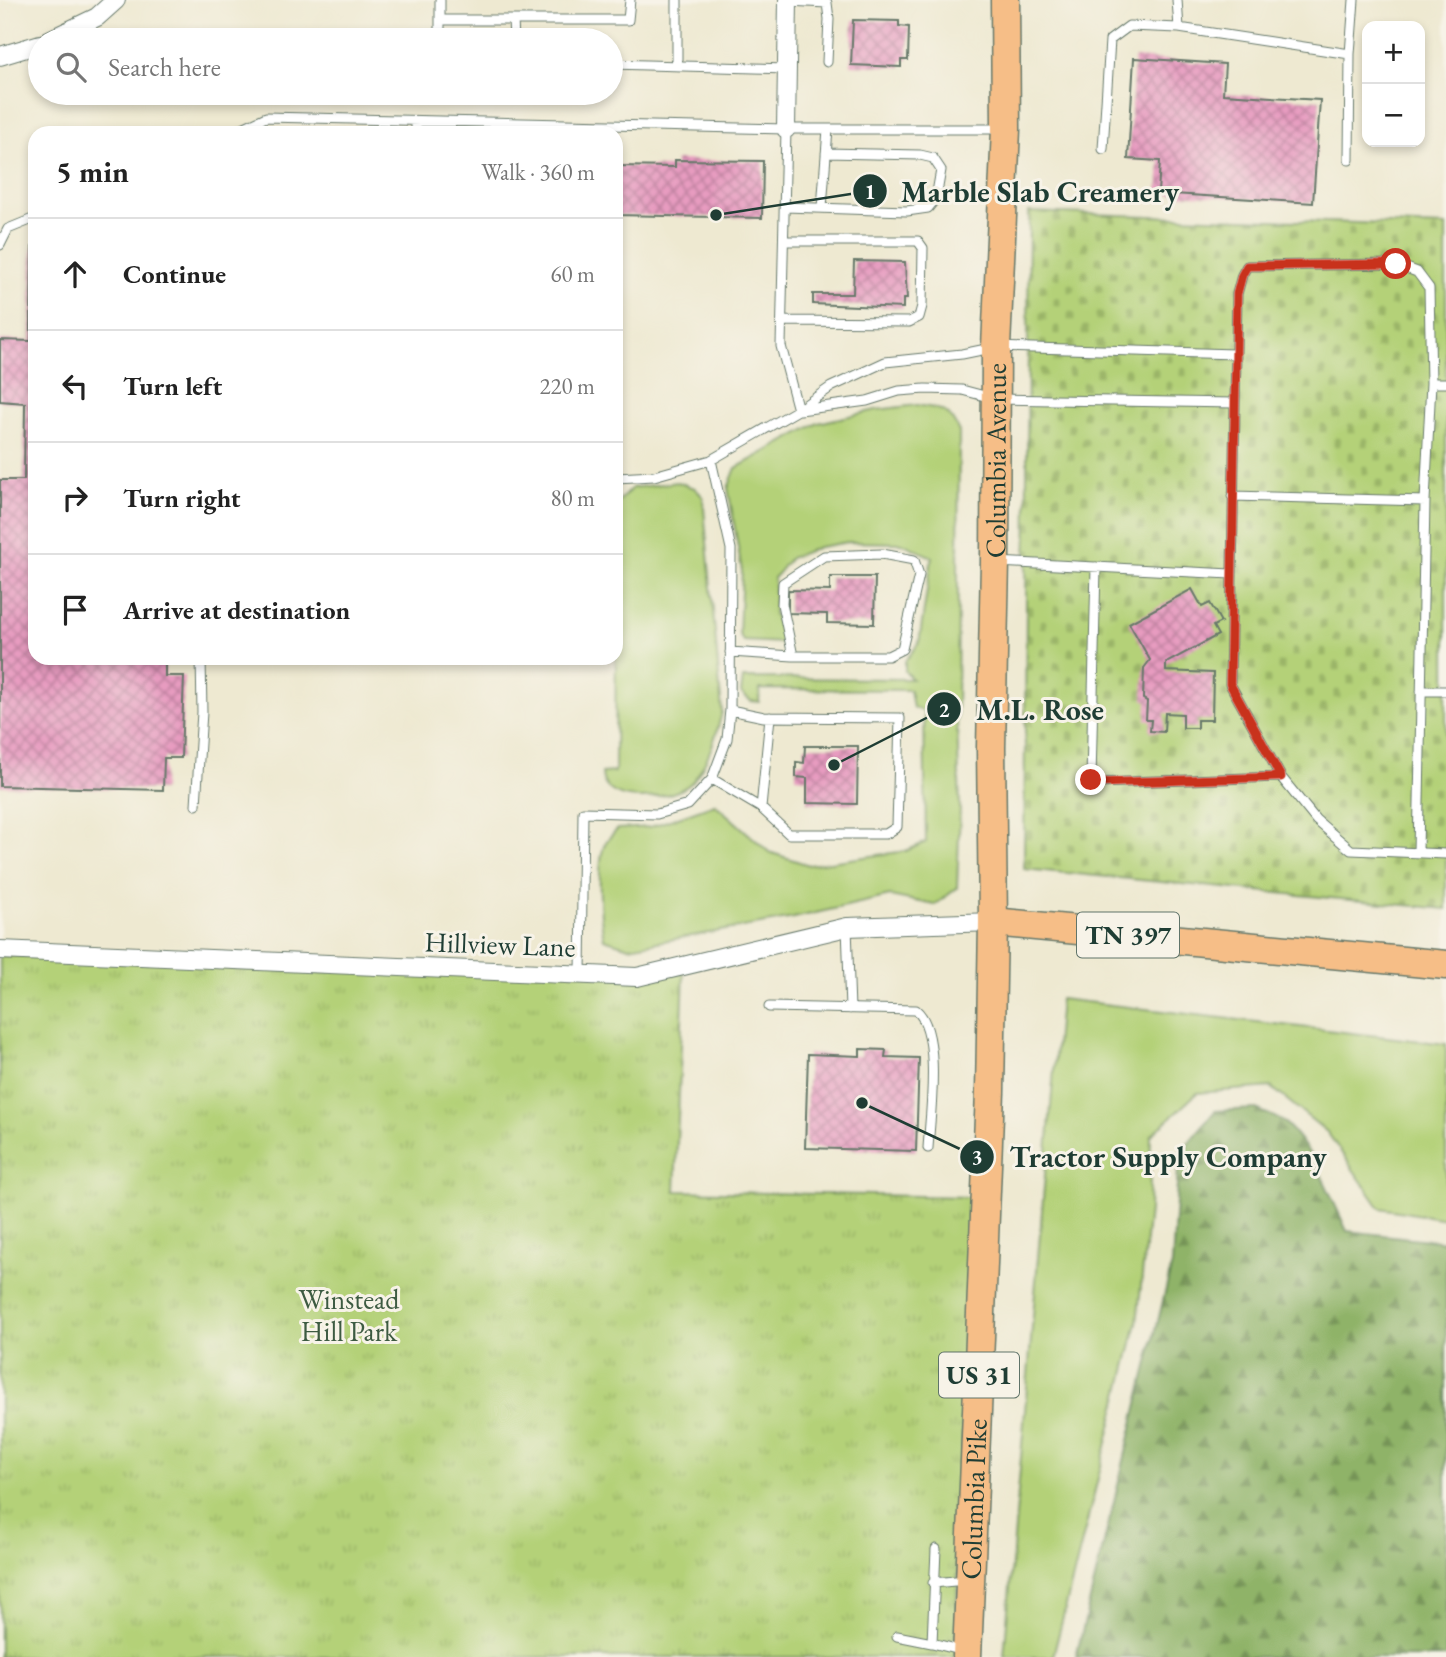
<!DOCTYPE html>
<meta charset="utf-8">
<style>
:root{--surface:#fff;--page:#f6f6f6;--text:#222;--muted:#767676;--line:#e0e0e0}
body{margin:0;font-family:"EB Garamond",serif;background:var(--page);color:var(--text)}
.controls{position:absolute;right:21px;top:21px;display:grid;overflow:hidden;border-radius:14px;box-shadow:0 4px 10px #0003}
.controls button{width:63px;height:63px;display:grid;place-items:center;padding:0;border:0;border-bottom:2px solid var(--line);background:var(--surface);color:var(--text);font:35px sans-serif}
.stop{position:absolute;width:21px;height:21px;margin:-16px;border:5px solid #c8321e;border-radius:50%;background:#fff}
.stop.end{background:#c8321e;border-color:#fff;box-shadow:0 2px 7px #0008}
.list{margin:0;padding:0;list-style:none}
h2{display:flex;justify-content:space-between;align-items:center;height:91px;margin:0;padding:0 28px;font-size:30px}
h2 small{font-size:23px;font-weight:400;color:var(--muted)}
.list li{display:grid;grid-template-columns:46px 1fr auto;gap:21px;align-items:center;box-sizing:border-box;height:112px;padding:0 28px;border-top:2px solid var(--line)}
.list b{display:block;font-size:26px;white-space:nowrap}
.list em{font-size:23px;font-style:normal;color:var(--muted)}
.icon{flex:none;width:38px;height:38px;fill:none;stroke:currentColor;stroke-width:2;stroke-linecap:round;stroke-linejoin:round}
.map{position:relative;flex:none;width:1446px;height:1657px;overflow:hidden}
.search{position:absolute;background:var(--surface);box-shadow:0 4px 10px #0003;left:28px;top:28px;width:595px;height:77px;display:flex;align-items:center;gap:18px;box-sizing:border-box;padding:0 24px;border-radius:38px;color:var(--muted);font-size:26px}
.panel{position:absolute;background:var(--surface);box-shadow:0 4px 10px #0003;left:28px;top:126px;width:595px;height:539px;border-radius:21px}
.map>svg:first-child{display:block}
</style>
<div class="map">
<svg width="1446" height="1657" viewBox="0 0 1446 1657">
<defs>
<pattern id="forest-firs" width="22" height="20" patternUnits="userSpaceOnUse" patternTransform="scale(1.75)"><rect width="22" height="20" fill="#8fb368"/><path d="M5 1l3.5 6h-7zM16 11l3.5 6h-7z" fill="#749356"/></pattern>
<pattern id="cemetery-stones" width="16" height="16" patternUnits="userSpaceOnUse" patternTransform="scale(1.75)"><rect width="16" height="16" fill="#b4d178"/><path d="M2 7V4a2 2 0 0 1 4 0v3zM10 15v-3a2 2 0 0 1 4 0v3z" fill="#9ab468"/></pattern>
<pattern id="park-tufts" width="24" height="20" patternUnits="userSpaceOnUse" patternTransform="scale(1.75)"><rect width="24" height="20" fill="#b4d178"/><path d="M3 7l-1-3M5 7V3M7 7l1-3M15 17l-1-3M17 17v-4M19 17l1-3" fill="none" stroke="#9ab468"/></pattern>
<pattern id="building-cross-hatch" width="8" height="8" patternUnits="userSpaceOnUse" patternTransform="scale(1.75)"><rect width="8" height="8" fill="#e79bc0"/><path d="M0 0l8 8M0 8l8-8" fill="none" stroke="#bb809d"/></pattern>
</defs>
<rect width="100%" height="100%" fill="#f7f3e8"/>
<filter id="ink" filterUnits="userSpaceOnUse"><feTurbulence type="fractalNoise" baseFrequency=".0143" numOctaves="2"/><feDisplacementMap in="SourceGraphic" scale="14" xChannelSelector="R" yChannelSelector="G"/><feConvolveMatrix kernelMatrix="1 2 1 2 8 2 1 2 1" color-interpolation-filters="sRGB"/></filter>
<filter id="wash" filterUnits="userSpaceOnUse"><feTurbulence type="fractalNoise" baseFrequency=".00686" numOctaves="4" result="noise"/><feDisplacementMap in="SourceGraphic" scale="28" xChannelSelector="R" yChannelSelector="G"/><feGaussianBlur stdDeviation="1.57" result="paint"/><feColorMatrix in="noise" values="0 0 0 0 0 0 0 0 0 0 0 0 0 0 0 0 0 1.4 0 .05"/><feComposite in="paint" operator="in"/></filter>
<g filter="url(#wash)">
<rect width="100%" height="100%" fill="#eee9d1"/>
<path fill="#b4d178" stroke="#6a8756" stroke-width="2" d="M917 405C942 410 948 407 959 432L957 722 960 808 957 888 935 905 890 896 794 918 629 947 604 939C600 918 596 859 606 842 609 837 614 833 618 829L650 827 715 804 769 852 809 865 906 851 926 842 924 711 913 708 910 690 760 689 759 702 751 701 741 693 743 678 912 679 905 671V661L919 643 932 557 902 543 848 542 819 547 790 558 774 578V613L783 643 743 641 739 634 742 571 728 488 736 468 818 423 876 410Z
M678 482 695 488 703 497 722 712C716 737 709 760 693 781 676 801 602 809 602 773L615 772 617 503 632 488Z
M1060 999 1446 1044V1219L1380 1208 1327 1132 1271 1087 1197 1093 1151 1136 1149 1210 1137 1323 1053 1657H1004Z"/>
<path fill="url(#forest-firs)" stroke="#57784e" stroke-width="2" d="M1256 1109C1265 1113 1277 1117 1285 1123 1313 1148 1331 1197 1347 1231L1446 1242V1657H1076L1172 1264 1179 1154 1215 1111Z"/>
<path fill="url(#cemetery-stones)" stroke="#6a8756" stroke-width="2" d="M1029 212 1446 226V909L1024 869Z"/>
<path fill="url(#park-tufts)" stroke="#6a8756" stroke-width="2" d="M0 955 684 973 675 1191 970 1197 955 1657H0Z"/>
<g id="blocks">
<path fill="url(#building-cross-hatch)" d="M853 20 899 21V26L909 27 908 60H901V67L851 65Z
M1134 58 1225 64 1223 94 1320 100 1313 203 1158 193 1160 161 1128 159Z
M675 160 763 161 762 218 616 215V166L675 167Z
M32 247H35V658H165V676H184L181 758H164L163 790 0 786V480H24L25 403 0 401V340L31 341Z
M854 261 905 262 907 299H903V308L813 304V294H853Z
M830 577H875L874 624 827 623V614L788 613V590L830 591Z
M1192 589 1202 607 1210 603 1221 622 1213 626 1218 635 1166 663V671L1213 673 1212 720H1197V728H1183V714L1165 713 1164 732 1150 731 1151 720H1146L1147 701 1143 699 1144 668 1150 660 1129 623Z
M805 746H858L857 804 807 803V778L796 777V762L804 763Z
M860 1049 886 1050 885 1057 919 1058 916 1151 805 1148 808 1054 860 1056Z"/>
</g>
</g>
<g filter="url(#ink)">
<use href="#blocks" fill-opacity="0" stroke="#67796b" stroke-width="2"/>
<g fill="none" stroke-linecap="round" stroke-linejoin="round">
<defs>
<path id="service" d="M788 1 827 3 829 19 827 62
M440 20H513L514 40
M513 20H628L630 0
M1179 28 1350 54 1354 0
M440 40V0
M611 64 786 69
M677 66V0
M786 129 781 346 798 410
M232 133 266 117 786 129H1004
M416 133V122
M1103 149 1110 40 1129 26 1179 28 1177 0
M1349 160 1350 54
M785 207 907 211 928 208 936 198 941 170 933 158 920 155 826 153
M822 208 828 129
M0 245 8 229 35 218
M782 321 909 322 919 317 922 306 923 248 918 241H784
M1431 383H1446
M800 410 867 401 899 391 925 389 962 390 996 399 1234 403
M616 478 654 476 711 460 798 410 831 387 885 362 962 354 996 347 1235 354
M1232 496 1425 501
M997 562 1231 574
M1096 567 1091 780 1096 783 1281 777
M730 652 793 656H888L902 649 919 575 914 560 882 554 824 556 783 583 782 604 793 656
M1421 691H1446
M712 779 761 808 789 834H886L897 827 900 718 764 717 730 710
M196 805 202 712 201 658
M761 808 770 717
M1418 852 1425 501 1431 383 1429 288 1417 272 1396 264 1247 266 1242 275 1237 294 1230 684 1281 777 1316 820 1351 850 1446 854
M847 927 850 1009
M581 974 583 812 657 814 688 805 712 779 727 739 730 710 731 549 711 460
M769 1007 916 1010C942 1031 930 1117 928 1148
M936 1549 932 1643 964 1651
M933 1583 966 1580
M897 1636 932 1643"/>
<path id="minor" d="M49 40 97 17 116 0
M0 56 40 44
M786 129 788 0
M0 950 637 977 847 927 993 922"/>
<g id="primary">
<path d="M993 922 1446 965"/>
<path id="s1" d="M967 1657 990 1092 993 922 991 747 995 562 996 347 1006 129 1005 0"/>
</g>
</defs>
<use href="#service" stroke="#67796b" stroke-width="11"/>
<use href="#minor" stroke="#67796b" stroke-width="20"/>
<use href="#primary" stroke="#67796b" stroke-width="31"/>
<use href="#service" stroke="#fff" stroke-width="9"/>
<use href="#minor" stroke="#fff" stroke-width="18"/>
<use href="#primary" stroke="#f6be87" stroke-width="28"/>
</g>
</g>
<g fill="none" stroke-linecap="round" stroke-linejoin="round" filter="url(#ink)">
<path stroke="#c8321e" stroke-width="9" d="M1091 780 1096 783 1281 777 1230 684 1237 294 1242 275 1247 266 1396 264"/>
</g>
<g text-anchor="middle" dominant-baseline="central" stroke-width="6" stroke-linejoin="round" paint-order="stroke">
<g fill="#f7f3e8" stroke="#60746a" stroke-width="2">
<rect x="1077" y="912.5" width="102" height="45" rx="5"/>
<rect x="939" y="1352.5" width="80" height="45" rx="5"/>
</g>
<g font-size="26" font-weight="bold" fill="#1f3d34">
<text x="1128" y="935">TN 397</text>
<text x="979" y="1375">US 31</text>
</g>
<g font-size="28" fill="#1f3d34" stroke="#f7f3e8">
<text stroke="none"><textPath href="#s1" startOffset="1197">Columbia Avenue</textPath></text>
<text transform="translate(500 944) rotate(2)">Hillview Lane</text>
<text stroke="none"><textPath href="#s1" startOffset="158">Columbia Pike</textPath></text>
</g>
<g font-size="28" fill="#3d5b42" stroke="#f7f3e8">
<text x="349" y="1299">Winstead<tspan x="349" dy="32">Hill Park</tspan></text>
</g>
</g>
<path fill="none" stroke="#1f3d34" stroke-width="2.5" d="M716 215L870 191M834 765L944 709M862 1103L977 1157"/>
<g fill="#1f3d34" stroke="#f7f3e8" stroke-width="2.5">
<circle cx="716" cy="215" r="7"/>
<circle cx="834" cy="765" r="7"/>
<circle cx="862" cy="1103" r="7"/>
<circle cx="870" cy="191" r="18"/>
<circle cx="944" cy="709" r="18"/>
<circle cx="977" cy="1157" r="18"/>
</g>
<g font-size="21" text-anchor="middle" font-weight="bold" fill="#fff">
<text x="870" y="199">1</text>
<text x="944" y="717">2</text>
<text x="977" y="1164">3</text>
</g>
<g font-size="30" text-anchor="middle" font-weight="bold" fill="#1f3d34" stroke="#f7f3e8" stroke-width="6" stroke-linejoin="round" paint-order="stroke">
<text x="1040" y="202">Marble Slab Creamery</text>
<text x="1040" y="720">M.L. Rose</text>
<text x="1168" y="1167">Tractor Supply Company</text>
</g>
</svg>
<div class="controls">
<button>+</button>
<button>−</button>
</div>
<div class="stop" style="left:1396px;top:264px"></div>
<div class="stop end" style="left:1091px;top:780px"></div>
<div class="search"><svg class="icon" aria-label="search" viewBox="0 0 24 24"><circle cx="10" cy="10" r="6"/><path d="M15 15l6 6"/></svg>Search here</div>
<section class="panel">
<h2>5 min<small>Walk · 360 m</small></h2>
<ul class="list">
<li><svg class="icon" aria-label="ahead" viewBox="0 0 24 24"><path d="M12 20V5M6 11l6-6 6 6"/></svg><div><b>Continue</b></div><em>60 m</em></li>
<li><svg class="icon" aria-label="left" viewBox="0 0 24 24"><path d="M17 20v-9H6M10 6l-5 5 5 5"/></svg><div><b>Turn left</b></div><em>220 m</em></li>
<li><svg class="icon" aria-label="right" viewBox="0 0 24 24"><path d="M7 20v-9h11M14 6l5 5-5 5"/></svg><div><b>Turn right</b></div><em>80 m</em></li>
<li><svg class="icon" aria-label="arrive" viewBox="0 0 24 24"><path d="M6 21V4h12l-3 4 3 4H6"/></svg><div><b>Arrive at destination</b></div></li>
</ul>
</section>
</div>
